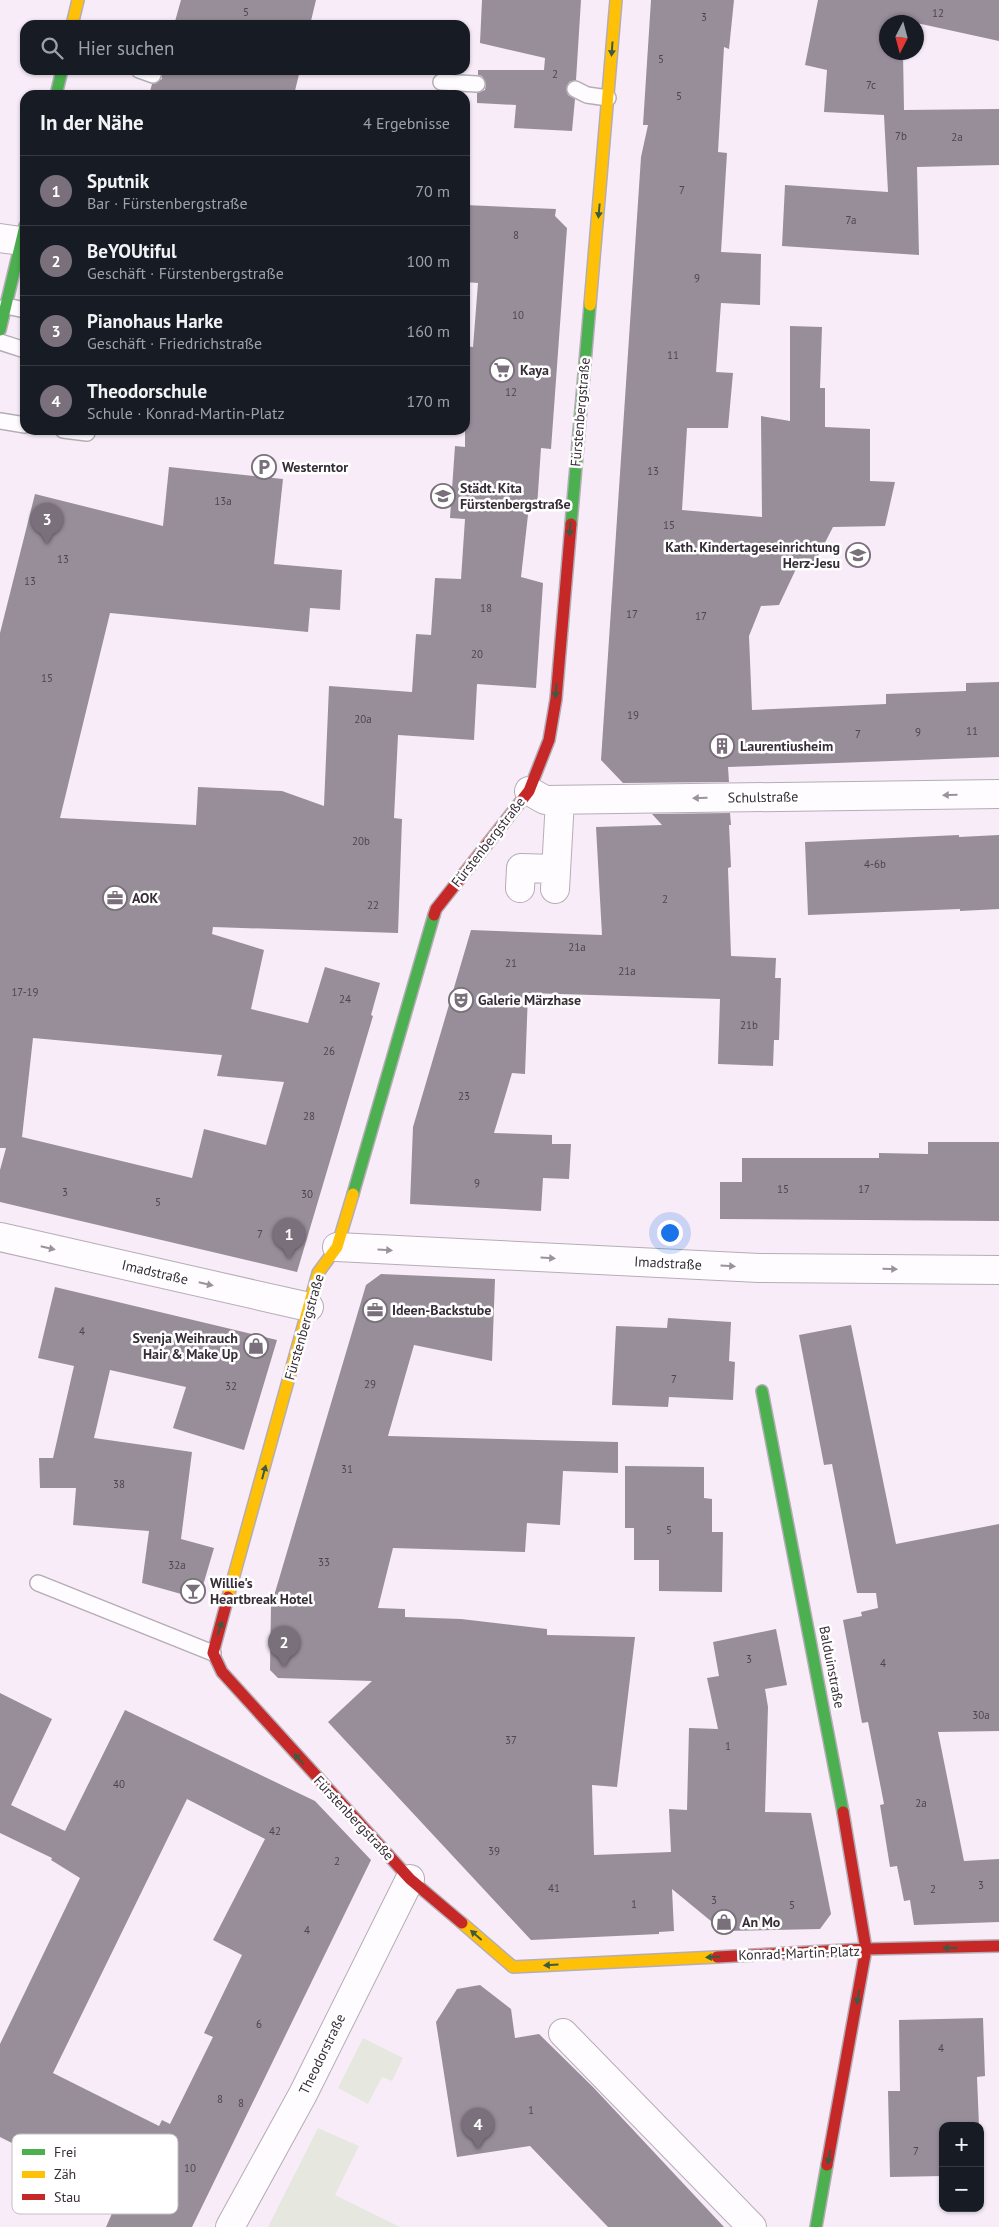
<!DOCTYPE html>
<html lang="de">
<meta charset="utf-8">
<style>
:root{--surface:#171b24;--page:#242831;--text:#f1f3f6;--muted:#9ea1a6;--line:#363941;--accent:#7a707b}
body{margin:0;font-family:"PT Sans",sans-serif;background:var(--page);color:var(--text)}
.controls{position:absolute;right:15px;bottom:15px;display:grid;overflow:hidden;border-radius:10px;box-shadow:0 1px 4px #0004}
.controls button{width:45px;height:45px;display:grid;place-items:center;padding:0;border:0;border-bottom:1px solid var(--line);background:var(--surface);color:var(--text);font:25px sans-serif}
.compass{position:absolute;left:879px;top:15px;width:45px;height:45px;border-radius:50%;background:var(--surface);box-shadow:0 1px 4px #0004;rotate:186deg}
.you{position:absolute;left:669px;top:1232px;width:18px;height:18px;margin:-12px;border:4px solid #fff;border-radius:50%;background:#1a73e8;box-shadow:0 0 0 8px #1a73e833}
.badge{display:grid;place-items:center;width:32px;height:32px;border-radius:50%;background:var(--accent);color:#fff;font-size:16px;font-weight:700}
.pin{position:absolute;translate:-50% -41px;filter:drop-shadow(0 1px 2px #0008)}
.pin::after{content:'';position:absolute;top:26px;width:18px;height:15px;background:inherit;clip-path:polygon(0 0,100% 0,50% 100%)}
.list{margin:0;padding:0;list-style:none}
h2{display:flex;justify-content:space-between;align-items:center;height:65px;margin:0;padding:0 20px;font-size:21px}
h2 small{font-size:16px;font-weight:400;color:var(--muted)}
.list li{display:grid;grid-template-columns:32px 1fr auto;gap:15px;align-items:center;box-sizing:border-box;height:70px;padding:0 20px;border-top:1px solid var(--line)}
.list b{display:block;font-size:19px;white-space:nowrap}
.list p{margin:0;font-size:16px;white-space:nowrap;color:var(--muted)}
.list em{font-size:16px;font-style:normal;color:var(--muted)}
.icon{flex:none;width:28px;height:28px;fill:none;stroke:currentColor;stroke-width:2;stroke-linecap:round;stroke-linejoin:round}
.map{position:relative;flex:none;width:999px;height:2227px;overflow:hidden}
.search{position:absolute;background:var(--surface);box-shadow:0 1px 4px #0004;left:20px;top:20px;width:450px;height:55px;display:flex;align-items:center;gap:12px;box-sizing:border-box;padding:0 18px;border-radius:15px;color:var(--muted);font-size:19px}
.panel{position:absolute;background:var(--surface);box-shadow:0 1px 4px #0004;left:20px;top:90px;width:450px;height:345px;border-radius:15px}
.map>svg:first-child{display:block}
</style>
<div class="map">
<svg width="999" height="2227" viewBox="0 0 999 2227">
<rect width="100%" height="100%" fill="#f7ecf8"/>
<path fill="#e6e8df" d="M363 2038 403 2058 392 2081 382 2077 368 2104 338 2088Z
M318 2128 359 2146 335 2195 400 2227H268Z"/>
<path fill="#988e99" fill-rule="evenodd" d="M181 0H316L310 25H174Z
M482 0H581L576 80 569 82 566 89 568 95 575 99 572 131 514 128 516 105 477 103V93L485 90 486 84 482 76 478 75V70H544L545 58 480 43Z
M651 0H734L729 49 724 47 718 152 727 153 721 252 761 254 760 305 721 303 716 372 733 373 728 428H687L682 510 762 517 761 416 790 421V326L822 327 820 388H825V427L870 429V481L895 482 885 526 833 527 812 568 796 569 779 605 761 606 749 636 752 710 886 704V694L966 691V683L999 682V757L728 767 729 782 623 783 601 760 641 157 648 125H643Z
M818 0H999V41L903 20V22H886V52H903L904 110 999 109V165L917 167 919 255 782 246 785 185 888 192 884 115 824 112 827 70 805 65Z
M161 70H300L294 95H149L152 84 162 79Z
M465 205 556 209 555 216 567 228 551 449 541 448 537 507 529 506 521 577 543 583 536 688 477 684 474 740 398 735 394 818 402 819 398 933 213 927 212 934 264 950 251 1009 308 1023 325 967 380 983 371 1015 373 1016 297 1272 0 1202V1170L6 1148H0V633L35 494 163 526 169 467 283 479 274 564 342 570 340 610 310 608 308 632 110 613 60 818 196 825 198 787 282 791 324 806 329 686 412 692 416 634 431 635 435 578 461 579 465 519 450 518 455 446 465 447V346L473 347 478 283 465 282ZM33 1038 222 1055 217 1076 284 1082 266 1145 204 1129 192 1178 22 1137Z
M730 813 731 825H729L731 867 728 868 731 956 776 958 775 978H781L779 1040H774L773 1066 718 1064 720 999 528 993 525 1074 512 1073 494 1133 552 1135V1144H571L569 1179 543 1178 541 1211 410 1204 413 1127 471 930 602 935 596 827 662 825 652 814Z
M959 835V837L999 835V909L960 911V909L808 915 805 842Z
M928 1142H999V1221L720 1219V1182H742V1158H879V1153L928 1154Z
M381 1274 495 1279 492 1361 414 1345 388 1436 618 1442V1473L563 1471 560 1525 527 1523 525 1552 393 1548 378 1608 405 1609V1617L461 1619 547 1629V1635L635 1637 617 1787 592 1785 594 1855 671 1852 669 1809 687 1810 689 1728 718 1729 707 1678 719 1676 713 1642 776 1629 787 1685 765 1689 768 1707 765 1812 811 1813 831 1914 820 1929 723 1931 672 1889 674 1931 659 1932V1934L531 1940 328 1722 372 1681 278 1678 270 1670 271 1606 366 1285Z
M55 1287 277 1340 244 1450 173 1428 186 1387 110 1370 94 1438 192 1452 181 1539 214 1548 199 1599 142 1583 149 1531 73 1525 76 1488H40L39 1458H53L74 1366 38 1358Z
M668 1318 731 1322 729 1361 735 1362 733 1400 669 1397 668 1407 612 1405 616 1326 667 1328Z
M851 1325 896 1544 999 1524V1731L938 1732 964 1861 999 1859V1922L914 1925 910 1900 904 1901 897 1866 890 1867 880 1805 884 1804 868 1722 862 1723 843 1620 862 1616 861 1612 878 1608 876 1593H857L832 1464 824 1465 799 1335Z
M625 1466 704 1467V1498L712 1499V1532H723L722 1592 659 1591V1560H634V1528H625Z
M0 1693 52 1719 11 1805 65 1831 125 1710 315 1801 371 1860 192 2227H106L125 2184 75 2159 69 2172 0 2137V2044L80 1878 51 1860 52 1858 0 1833ZM187 1799 265 1839 213 1940 242 1955 204 2033 213 2037 170 2124 162 2120 159 2126 53 2073Z
M480 1985 511 2009 515 2038 539 2034 593 2087 724 2227H608L530 2146 457 2157 436 2022 457 1989Z
M983 2018 985 2076 977 2077 979 2126H943V2176L890 2177 888 2091H900L899 2020Z"/>
<g fill="none" stroke-linecap="round" stroke-linejoin="round">
<defs>
<path id="lane" d="M139 70 153 75
M441 82 477 84
M575 89 587 95 608 98
M6 306 25 310
M0 342 25 350
M0 421 25 425
M63 430 87 433
M38 1583 213 1653"/>
<path id="street" d="M0 238 21 241
M529 791 545 800 999 794
M520 888 521 868 556 869
M555 889 560 800
M0 1237 309 1307
M337 1247 759 1268 999 1270
M563 2033 752 2227
M230 2227 303 2094 410 1879"/>
<path id="fast" d="M56 95 62 70
M0 330 25 226
M571 524 590 305
M353 1194 434 915
M762 1391 843 1812
M816 2227 827 2165"/>
<path id="slow" d="M72 25 78 0
M590 305 616 0
M228 1597 318 1273 337 1247 353 1194
M462 1923 513 1967 717 1957"/>
<path id="jam" d="M434 915 436 909 529 791 549 740 556 699 571 524
M228 1597 213 1653 222 1672 410 1879 462 1923
M717 1957 866 1949 999 1946
M827 2165 866 1949 843 1812"/>
</defs>
<use href="#lane" stroke="#b5adb6" stroke-width="18"/>
<use href="#street" stroke="#b5adb6" stroke-width="30"/>
<use href="#fast" stroke="#b5adb6" stroke-width="14"/>
<use href="#slow" stroke="#b5adb6" stroke-width="14"/>
<use href="#jam" stroke="#b5adb6" stroke-width="14"/>
<use href="#lane" stroke="#fefcfe" stroke-width="15"/>
<use href="#street" stroke="#fefcfe" stroke-width="28"/>
<use href="#fast" stroke="#4caf50" stroke-width="11"/>
<use href="#slow" stroke="#ffc107" stroke-width="11"/>
<use href="#jam" stroke="#c62828" stroke-width="11"/>
</g>
<defs><path id="oneway-solid" d="M-6-.8H1V-3.2L6.5 0L1 3.2V.8H-6Z" transform="scale(1.25)"/></defs>
<g fill="#3e5a40">
<use href="#oneway-solid" transform="translate(612 49) rotate(94)"/>
<use href="#oneway-solid" transform="translate(599 211) rotate(95)"/>
<use href="#oneway-solid" transform="translate(570 529) rotate(95)"/>
<use href="#oneway-solid" transform="translate(556 691) rotate(95)"/>
<use href="#oneway-solid" transform="translate(264 1472) rotate(-75)"/>
<use href="#oneway-solid" transform="translate(220 1628) rotate(-74)"/>
<use href="#oneway-solid" transform="translate(299 1759) rotate(-132)"/>
<use href="#oneway-solid" transform="translate(476 1935) rotate(-139)"/>
<use href="#oneway-solid" transform="translate(950 1948) rotate(179)"/>
<use href="#oneway-solid" transform="translate(713 1957) rotate(177)"/>
<use href="#oneway-solid" transform="translate(551 1965) rotate(177)"/>
<use href="#oneway-solid" transform="translate(858 1997) rotate(100)"/>
<use href="#oneway-solid" transform="translate(829 2157) rotate(100)"/>
</g>
<g fill="#9a949a">
<use href="#oneway-solid" transform="translate(950 795) rotate(179)"/>
<use href="#oneway-solid" transform="translate(700 798) rotate(179)"/>
<use href="#oneway-solid" transform="translate(48 1248) rotate(13)"/>
<use href="#oneway-solid" transform="translate(385 1250) rotate(3)"/>
<use href="#oneway-solid" transform="translate(548 1258) rotate(3)"/>
<use href="#oneway-solid" transform="translate(728 1266) rotate(3)"/>
<use href="#oneway-solid" transform="translate(890 1269) rotate(1)"/>
<use href="#oneway-solid" transform="translate(206 1284) rotate(13)"/>
</g>
<defs>
<symbol id="supermarket-ring" viewBox="-11 -11 22 22"><circle r="9.5" fill="#fff" stroke="#7a707b" stroke-width="1.5"/><path d="M-6-5.5h2.5l.6 2H6L4.5 2H-2.5L-4.4-4H-6ZM-1.5 3.2a1.3 1.3 0 1 0 .1 0ZM3 3.2a1.3 1.3 0 1 0 .1 0Z" fill="#7a707b"/></symbol>
<symbol id="parking-ring" viewBox="-11 -11 22 22"><circle r="9.5" fill="#fff" stroke="#7a707b" stroke-width="1.5"/><path d="M-3.5-5.5H1a3.5 3.5 0 0 1 0 7H-1V5.5H-3.5ZM-1-3.4V-.6H.8a1.4 1.4 0 0 0 0-2.8Z" fill="#7a707b"/></symbol>
<symbol id="school-ring" viewBox="-11 -11 22 22"><circle r="9.5" fill="#fff" stroke="#7a707b" stroke-width="1.5"/><path d="M0-5L7-2L0 1L-7-2ZM-4 1L0 2.5L4 1V4Q0 6-4 4Z" fill="#7a707b"/></symbol>
<symbol id="building-ring" viewBox="-11 -11 22 22"><circle r="9.5" fill="#fff" stroke="#7a707b" stroke-width="1.5"/><path d="M-4-6H4V6H1V3H-1V6H-4ZM-2.5-4.3h1.7v1.8h-1.7ZM.8-4.3h1.7v1.8H.8ZM-2.5-1h1.7V.8h-1.7ZM.8-1h1.7V.8H.8Z" fill="#7a707b"/></symbol>
<symbol id="office-ring" viewBox="-11 -11 22 22"><circle r="9.5" fill="#fff" stroke="#7a707b" stroke-width="1.5"/><path d="M-6-3h4V-5.5h4V-3h4V5H-6ZM-1-4.5V-3h2v-1.5ZM-6 0V1H6V0Z" fill="#7a707b"/></symbol>
<symbol id="theatre-ring" viewBox="-11 -11 22 22"><circle r="9.5" fill="#fff" stroke="#7a707b" stroke-width="1.5"/><path d="M-5-5.5Q0-4 5-5.5V0Q5 5 0 6Q-5 5-5 0ZM-3.3-2.5H-1v1.5H-3.3ZM1-2.5H3.3v1.5H1ZM-2.8 1Q0 5.5 2.8 1Z" fill="#7a707b"/></symbol>
<symbol id="shop-ring" viewBox="-11 -11 22 22"><circle r="9.5" fill="#fff" stroke="#7a707b" stroke-width="1.5"/><path d="M-5-2.5h2.3a2.7 3.5 0 0 1 5.4 0H5L5.5 6h-11ZM-1.5-2.5h3a1.5 2.3 0 0 0-3 0Z" fill="#7a707b"/></symbol>
<symbol id="bar-ring" viewBox="-11 -11 22 22"><circle r="9.5" fill="#fff" stroke="#7a707b" stroke-width="1.5"/><path d="M-6-5H6L.8 .8V4.5H3.5V6h-7V4.5H-.8V.8Z" fill="#7a707b"/></symbol>
</defs>
<g fill-rule="evenodd">
<use href="#supermarket-ring" x="488" y="356" width="28" height="28"/>
<use href="#parking-ring" x="250" y="453" width="28" height="28"/>
<use href="#school-ring" x="429" y="482" width="28" height="28"/>
<use href="#school-ring" x="844" y="541" width="28" height="28"/>
<use href="#building-ring" x="708" y="732" width="28" height="28"/>
<use href="#office-ring" x="101" y="884" width="28" height="28"/>
<use href="#theatre-ring" x="447" y="986" width="28" height="28"/>
<use href="#office-ring" x="361" y="1296" width="28" height="28"/>
<use href="#shop-ring" x="242" y="1332" width="28" height="28"/>
<use href="#bar-ring" x="179" y="1577" width="28" height="28"/>
<use href="#shop-ring" x="710" y="1908" width="28" height="28"/>
</g>
<g text-anchor="middle" dominant-baseline="central" stroke-width="5" stroke-linejoin="round" paint-order="stroke">
<g font-size="11" fill="#4e4550">
<text x="246" y="12">5</text>
<text x="938" y="13">12</text>
<text x="704" y="17">3</text>
<text x="661" y="59">5</text>
<text x="555" y="74">2</text>
<text x="871" y="85">7c</text>
<text x="679" y="96">5</text>
<text x="901" y="136">7b</text>
<text x="957" y="137">2a</text>
<text x="682" y="190">7</text>
<text x="851" y="220">7a</text>
<text x="516" y="235">8</text>
<text x="697" y="278">9</text>
<text x="518" y="315">10</text>
<text x="673" y="355">11</text>
<text x="511" y="392">12</text>
<text x="653" y="471">13</text>
<text x="223" y="501">13a</text>
<text x="669" y="525">15</text>
<text x="63" y="559">13</text>
<text x="30" y="581">13</text>
<text x="486" y="608">18</text>
<text x="632" y="614">17</text>
<text x="701" y="616">17</text>
<text x="477" y="654">20</text>
<text x="47" y="678">15</text>
<text x="633" y="715">19</text>
<text x="363" y="719">20a</text>
<text x="972" y="731">11</text>
<text x="918" y="732">9</text>
<text x="858" y="734">7</text>
<text x="361" y="841">20b</text>
<text x="875" y="864">4-6b</text>
<text x="665" y="899">2</text>
<text x="373" y="905">22</text>
<text x="577" y="947">21a</text>
<text x="511" y="963">21</text>
<text x="627" y="971">21a</text>
<text x="25" y="992">17-19</text>
<text x="345" y="999">24</text>
<text x="749" y="1025">21b</text>
<text x="329" y="1051">26</text>
<text x="464" y="1096">23</text>
<text x="309" y="1116">28</text>
<text x="477" y="1183">9</text>
<text x="783" y="1189">15</text>
<text x="864" y="1189">17</text>
<text x="65" y="1192">3</text>
<text x="307" y="1194">30</text>
<text x="158" y="1202">5</text>
<text x="260" y="1234">7</text>
<text x="82" y="1331">4</text>
<text x="674" y="1379">7</text>
<text x="370" y="1384">29</text>
<text x="231" y="1386">32</text>
<text x="347" y="1469">31</text>
<text x="119" y="1484">38</text>
<text x="669" y="1530">5</text>
<text x="324" y="1562">33</text>
<text x="177" y="1565">32a</text>
<text x="749" y="1659">3</text>
<text x="883" y="1663">4</text>
<text x="981" y="1715">30a</text>
<text x="511" y="1740">37</text>
<text x="728" y="1746">1</text>
<text x="119" y="1784">40</text>
<text x="921" y="1803">2a</text>
<text x="275" y="1831">42</text>
<text x="494" y="1851">39</text>
<text x="337" y="1861">2</text>
<text x="981" y="1885">3</text>
<text x="554" y="1888">41</text>
<text x="933" y="1889">2</text>
<text x="714" y="1900">3</text>
<text x="634" y="1904">1</text>
<text x="792" y="1905">5</text>
<text x="307" y="1930">4</text>
<text x="259" y="2024">6</text>
<text x="941" y="2048">4</text>
<text x="220" y="2099">8</text>
<text x="241" y="2103">8</text>
<text x="531" y="2110">1</text>
<text x="916" y="2151">7</text>
<text x="190" y="2168">10</text>
</g>
<g font-size="14" font-weight="bold" fill="#362d37" stroke="#fff" text-anchor="start">
<text x="520" y="370">Kaya</text>
<text x="282" y="467">Westerntor</text>
<text x="460" y="488">Städt. Kita<tspan x="460" dy="16">Fürstenbergstraße</tspan></text>
<text x="840" y="547" text-anchor="end">Kath. Kindertageseinrichtung<tspan x="840" dy="16">Herz-Jesu</tspan></text>
<text x="740" y="746">Laurentiusheim</text>
<text x="132" y="898">AOK</text>
<text x="478" y="1000">Galerie Märzhase</text>
<text x="392" y="1310">Ideen-Backstube</text>
<text x="238" y="1338" text-anchor="end">Svenja Weihrauch<tspan x="238" dy="16">Hair &amp; Make Up</tspan></text>
<text x="210" y="1583">Willie's<tspan x="210" dy="16">Heartbreak Hotel</tspan></text>
<text x="742" y="1922">An Mo</text>
</g>
<g font-size="14" fill="#362d37" stroke="#fff">
<text transform="translate(580 412) rotate(-85)">Fürstenbergstraße</text>
<text transform="translate(763 797) rotate(-1)">Schulstraße</text>
<text transform="translate(488 842) rotate(-52)">Fürstenbergstraße</text>
<text transform="translate(668 1263) rotate(3)">Imadstraße</text>
<text transform="translate(155 1272) rotate(13)">Imadstraße</text>
<text transform="translate(304 1327) rotate(-74)">Fürstenbergstraße</text>
<text transform="translate(832 1667) rotate(79)">Balduinstraße</text>
<text transform="translate(354 1818) rotate(47)">Fürstenbergstraße</text>
<text transform="translate(799 1953) rotate(-2)">Konrad-Martin-Platz</text>
<text transform="translate(322 2054) rotate(-64)">Theodorstraße</text>
</g>
</g>
<rect x="12" y="2134" width="166" height="80" rx="8" fill="#fff" stroke="#c3c0c3" stroke-width="1"/>
<rect x="22" y="2149" width="23" height="6" fill="#4caf50"/>
<rect x="22" y="2171" width="23" height="7" fill="#ffc107"/>
<rect x="22" y="2194" width="23" height="6" fill="#c62828"/>
<g font-size="14" fill="#362d37">
<text x="54" y="2157">Frei</text>
<text x="54" y="2179">Zäh</text>
<text x="54" y="2202">Stau</text>
</g>
</svg>
<div class="controls">
<button>+</button>
<button>−</button>
</div>
<svg class="compass" viewBox="-18 -18 36 36"><path d="M0-13l5 13h-10z" fill="#e53935"/><path d="M0 13l5-13h-10z" fill="#9ea1a6"/></svg>
<div class="you"></div>
<div class="pin badge" style="left:289px;top:1259px">1</div>
<div class="pin badge" style="left:284px;top:1667px">2</div>
<div class="pin badge" style="left:47px;top:544px">3</div>
<div class="pin badge" style="left:478px;top:2149px">4</div>
<div class="search"><svg class="icon" aria-label="search" viewBox="0 0 24 24"><circle cx="10" cy="10" r="6"/><path d="M15 15l6 6"/></svg>Hier suchen</div>
<section class="panel">
<h2>In der Nähe<small>4 Ergebnisse</small></h2>
<ul class="list">
<li><span class="badge">1</span><div><b>Sputnik</b><p>Bar · Fürstenbergstraße</p></div><em>70 m</em></li>
<li><span class="badge">2</span><div><b>BeYOUtiful</b><p>Geschäft · Fürstenbergstraße</p></div><em>100 m</em></li>
<li><span class="badge">3</span><div><b>Pianohaus Harke</b><p>Geschäft · Friedrichstraße</p></div><em>160 m</em></li>
<li><span class="badge">4</span><div><b>Theodorschule</b><p>Schule · Konrad-Martin-Platz</p></div><em>170 m</em></li>
</ul>
</section>
</div>
